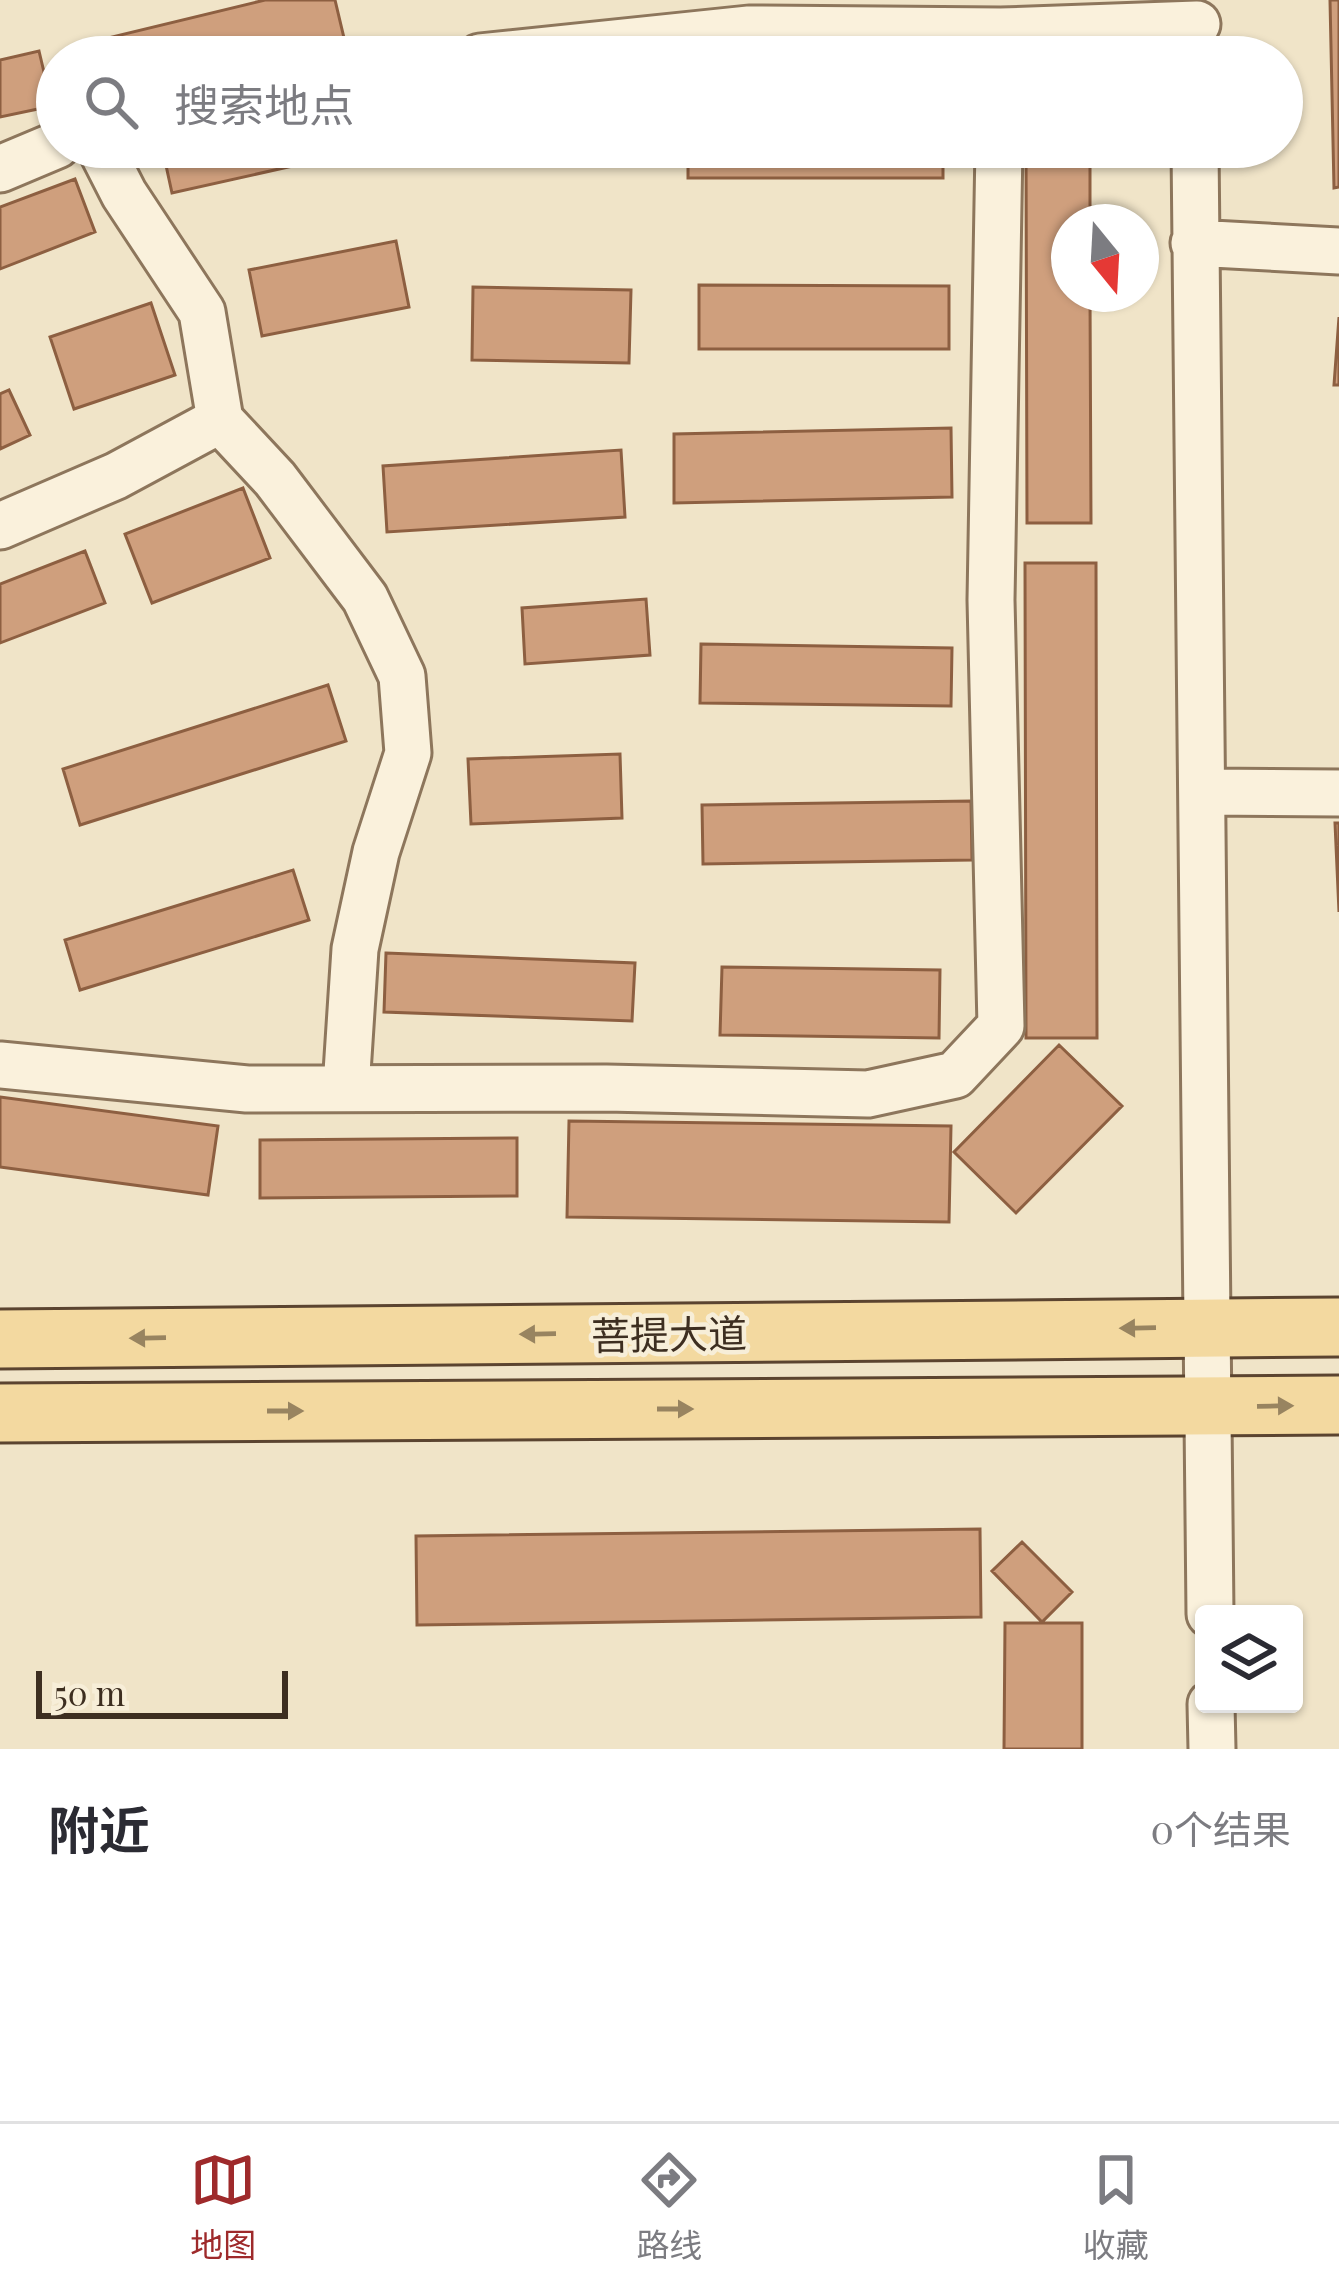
<!DOCTYPE html>
<html lang="zh">
<meta charset="utf-8">
<style>
:root{--surface:#fff;--page:#f2f2f3;--text:#2b2b33;--muted:#7c7c81;--line:#e1e1e2;--accent:#9e2a2b}
body{margin:0;font-family:"Playfair Display","Noto Sans SC",serif;background:var(--page);color:var(--text)}
.controls{position:absolute;right:36px;bottom:36px;display:grid;overflow:hidden;border-radius:12px;box-shadow:0 3px 9px #0004}
.controls button{width:108px;height:108px;display:grid;place-items:center;padding:0;border:0;border-bottom:3px solid var(--line);background:var(--surface);color:var(--text);font:60px sans-serif}
.compass{position:absolute;left:1051px;top:204px;width:108px;height:108px;border-radius:50%;background:var(--surface);box-shadow:0 3px 9px #0004;rotate:162deg}
.scale{position:absolute;left:36px;bottom:30px;width:252px;box-sizing:border-box;padding-left:12px;border:6px solid #3d2e20;border-top:0;font-size:33px;line-height:42px;white-space:nowrap;color:#3d2e20;-webkit-text-stroke:9px #f7eed8;paint-order:stroke}
.list{margin:0;padding:0;list-style:none}
h2{display:flex;justify-content:space-between;align-items:center;height:156px;margin:0;padding:0 48px;font-size:51px}
h2 small{font-size:39px;font-weight:400;color:var(--muted)}
.icon{flex:none;width:66px;height:66px;fill:none;stroke:currentColor;stroke-width:2;stroke-linecap:round;stroke-linejoin:round}
.map{position:relative;flex:none;width:1339px;height:1749px;overflow:hidden}
.search{position:absolute;background:var(--surface);box-shadow:0 3px 9px #0004;left:36px;right:36px;top:36px;height:132px;display:flex;align-items:center;gap:30px;box-sizing:border-box;padding:0 42px;border-radius:66px;color:var(--muted);font-size:45px}
.sheet{height:372px;background:var(--surface)}
nav{display:flex;justify-content:space-around;align-items:center;box-sizing:border-box;height:168px;border-top:3px solid var(--line);background:var(--surface);font-size:33px;color:var(--muted)}
nav a{display:grid;justify-items:center;gap:6px}
nav .on{color:var(--accent)}
.map>svg:first-child{display:block}
</style>
<div class="map">
<svg width="1339" height="1749" viewBox="0 0 1339 1749">
<rect width="100%" height="100%" fill="#f0e4c8"/>
<path fill="#cf9f7d" stroke="#8d5f41" stroke-width="3" d="M265 0H335L344 38 266 57H90L87 43Z
M1330 0H1339V187L1334 188Z
M39 51 52 106 0 117V60Z
M162 147H345L346 154 172 193Z
M411 147H513L412 159Z
M688 147H943V178H688Z
M1026 147H1090V222H1069V294H1090L1091 523H1027Z
M75 179 95 232 0 269V207Z
M396 241 409 307 262 336 249 270Z
M699 285 949 286V349H699Z
M473 287 631 290 629 363 472 360Z
M151 303 175 375 74 409 50 337Z
M1339 317V385H1334Z
M9 390 30 435 0 449V394Z
M951 428 952 497 674 503V434Z
M621 450 625 517 387 532 383 466Z
M243 488 270 558 152 603 125 534Z
M85 551 105 603 0 643V584Z
M1025 563H1096L1097 1038H1026Z
M646 599 650 655 525 664 522 608Z
M701 644 952 648 951 706 700 703Z
M328 685 346 741 80 825 63 769Z
M620 754 622 818 471 824 468 759Z
M971 801 972 860 703 864 702 805Z
M1335 823H1339V912Z
M293 870 309 920 80 990 65 940Z
M386 953 635 963 632 1021 384 1012Z
M722 967 940 970 939 1038 720 1035Z
M1059 1045 1122 1106 1016 1213 954 1152Z
M0 1097 218 1126 208 1195 0 1167Z
M569 1121 951 1126 949 1222 567 1217Z
M517 1138V1196L260 1198V1140Z
M980 1529 981 1617 417 1625 416 1536Z
M1022 1542 1072 1592 1042 1622 992 1571Z
M1005 1623H1082V1749H1004Z"/>
<g fill="none" stroke-linecap="round" stroke-linejoin="round">
<defs>
<path id="minor" d="M480 57 749 29 1001 31 1197 24
M1195 147 1210 1614
M0 169 57 145
M1194 243 1339 251
M220 420 275 479 365 598 402 676 408 753 376 852 355 949 346 1088
M0 526 116 476 220 420 202 312 124 194 100 147
M1204 792 1339 793
M0 1065 247 1089 606 1088 868 1094 955 1075 1001 1026 991 600 999 147
M1211 1704 1212 1749"/>
<path id="major" d="M0 1339 1339 1327
M0 1413 1339 1405"/>
</defs>
<use href="#minor" stroke="#8d765c" stroke-width="51"/>
<use href="#major" stroke="#5b4430" stroke-width="63"/>
<use href="#minor" stroke="#faf1dc" stroke-width="45"/>
<use href="#major" stroke="#f3d9a0" stroke-width="57"/>
</g>
<defs><path id="oneway-solid" d="M-6-.8H1V-3.2L6.5 0L1 3.2V.8H-6Z" transform="scale(3)"/></defs>
<g fill="#988460">
<use href="#oneway-solid" transform="translate(1138 1328) rotate(179)"/>
<use href="#oneway-solid" transform="translate(538 1334) rotate(179)"/>
<use href="#oneway-solid" transform="translate(148 1338) rotate(179)"/>
<use href="#oneway-solid" transform="translate(1275 1406) rotate(-1)"/>
<use href="#oneway-solid" transform="translate(675 1409)"/>
<use href="#oneway-solid" transform="translate(285 1411)"/>
</g>
<g text-anchor="middle" dominant-baseline="central" stroke-width="9" stroke-linejoin="round" paint-order="stroke">
<g font-size="39" fill="#3d2e20" stroke="#f7eed8">
<text transform="translate(669 1333) rotate(-1)">菩提大道</text>
</g>
</g>
</svg>
<div class="controls">
<button><svg class="icon" aria-label="layers" viewBox="0 0 24 24"><path d="M12 4l9 5-9 5-9-5zM3 14l9 5 9-5"/></svg></button>
</div>
<svg class="compass" viewBox="-18 -18 36 36"><path d="M0-13l5 13h-10z" fill="#e53935"/><path d="M0 13l5-13h-10z" fill="#7c7c81"/></svg>
<div class="scale">50 m</div>
<div class="search"><svg class="icon" aria-label="search" viewBox="0 0 24 24"><circle cx="10" cy="10" r="6"/><path d="M15 15l6 6"/></svg>搜索地点</div>
</div>
<section class="sheet">
<h2>附近<small>0个结果</small></h2>
<ul class="list">
</ul>
</section>
<nav>
<a class="on"><svg class="icon" aria-label="map" viewBox="0 0 24 24"><path d="M3 6l6-2 6 2 6-2v14l-6 2-6-2-6 2zM9 4v14M15 6v14"/></svg>地图</a>
<a><svg class="icon" aria-label="directions" viewBox="0 0 24 24"><path d="M12 3l9 9-9 9-9-9zM9 14v-3h6M13 9l2 2-2 2"/></svg>路线</a>
<a><svg class="icon" aria-label="saved" viewBox="0 0 24 24"><path d="M7 4h10v16l-5-4-5 4z"/></svg>收藏</a>
</nav>
